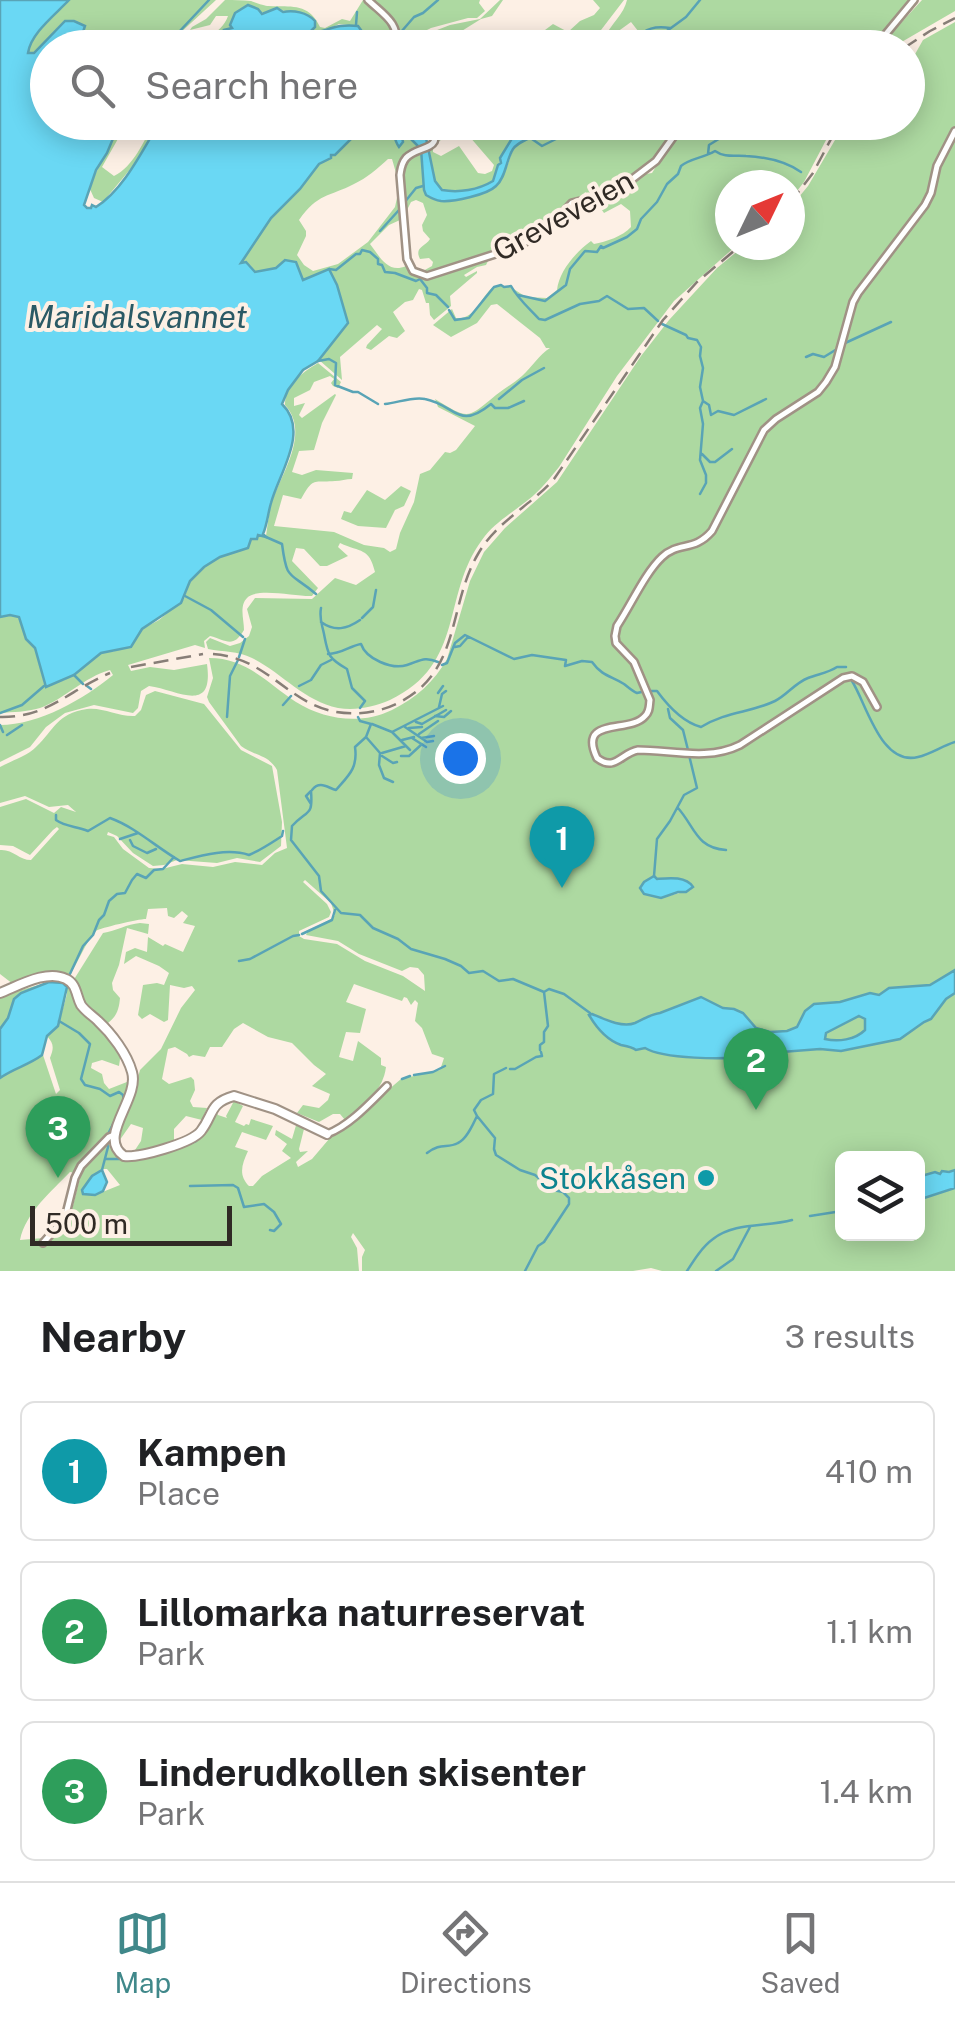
<!DOCTYPE html>
<meta charset="utf-8">
<style>
:root{--surface:#fff;--page:#f6f6f6;--text:#202124;--muted:#757577;--line:#e0e0e0;--accent:#40888a}
body{margin:0;font-family:"Public Sans",sans-serif;background:var(--page);color:var(--text)}
.controls{position:absolute;right:30px;bottom:30px;display:grid;overflow:hidden;border-radius:15px;box-shadow:0 5px 25px #0003}
.controls button{width:90px;height:90px;display:grid;place-items:center;padding:0;border:0;border-bottom:2px solid var(--line);background:var(--surface);color:var(--text);font:50px sans-serif}
.compass{position:absolute;left:715px;top:170px;width:90px;height:90px;border-radius:50%;background:var(--surface);box-shadow:0 5px 25px #0003;rotate:47deg}
.scale{position:absolute;left:30px;bottom:25px;width:202px;box-sizing:border-box;padding-left:10px;border:5px solid #302a25;border-top:0;font-size:28px;line-height:35px;white-space:nowrap;color:#302a25;-webkit-text-stroke:8px #fdf0e5;paint-order:stroke}
.you{position:absolute;left:460px;top:758px;width:35px;height:35px;margin:-25px;border:8px solid #fff;border-radius:50%;background:#1a73e8;box-shadow:0 0 0 15px #1a73e833}
.badge{display:grid;place-items:center;width:65px;height:65px;border-radius:50%;background:var(--accent);color:#fff;font-size:32px;font-weight:700}
.pin{position:absolute;translate:-50% -82px;filter:drop-shadow(0 2px 5px #0008)}
.pin::after{content:'';position:absolute;top:52px;width:35px;height:30px;background:inherit;clip-path:polygon(0 0,100% 0,50% 100%)}
.list{margin:0;padding:0;list-style:none}
h2{display:flex;justify-content:space-between;align-items:center;height:130px;margin:0;padding:0 40px;font-size:42px}
h2 small{font-size:32px;font-weight:400;color:var(--muted)}
.list li{display:grid;grid-template-columns:65px 1fr auto;gap:30px;align-items:center;box-sizing:border-box;height:140px;margin:0 20px 20px;padding:0 20px;border:2px solid var(--line);border-radius:15px}
.list b{display:block;font-size:38px;white-space:nowrap}
.list p{margin:0;font-size:32px;white-space:nowrap;color:var(--muted)}
.list em{font-size:32px;font-style:normal;color:var(--muted)}
.icon{flex:none;width:55px;height:55px;fill:none;stroke:currentColor;stroke-width:2;stroke-linecap:round;stroke-linejoin:round}
.map{position:relative;flex:none;width:955px;height:1271px;overflow:hidden}
.search{position:absolute;background:var(--surface);box-shadow:0 5px 25px #0003;left:30px;right:30px;top:30px;height:110px;display:flex;align-items:center;gap:25px;box-sizing:border-box;padding:0 35px;border-radius:55px;color:var(--muted);font-size:38px}
.sheet{height:610px;background:var(--surface)}
nav{display:flex;justify-content:space-around;align-items:center;box-sizing:border-box;height:140px;border-top:2px solid var(--line);background:var(--surface);font-size:28px;color:var(--muted)}
nav a{display:grid;justify-items:center;gap:5px}
nav .on{color:var(--accent)}
.map>svg:first-child{display:block}
</style>
<div class="map">
<svg width="955" height="1271" viewBox="0 0 955 1271">
<rect width="100%" height="100%" fill="#fdf0e5"/>
<path fill="#add9a1" fill-rule="evenodd" d="M69 0H216L179 34 156 47H86V36L82 32 84 26 74 21H64L34 53 27 52 34 37Z
M225 0C234 0 243 0 251 1 253 2 266 6 268 6 289 7 309 2 320 27L325 28 342 19 350 21 363 0H366C382 15 396 24 394 47H364L366 37 358 26 339 24 325 31 305 36 309 31V16C296 11 274 8 261 13L258 9 248 5 235 13 232 28 224 30 209 46 186 48C202 39 221 35 228 16H216L210 25 190 30 192 27 206 19Z
M373 0H480L479 3 485 11 477 18H468L431 28 419 34 404 36 400 34 389 15Z
M500 0H503L492 16 481 19 436 47 398 48 403 40 414 39 450 25 480 19Z
M593 0H624L588 47 521 48 553 24 568 32 580 21 594 15 600 8Z
M627 0H912L885 34 869 47H629L642 36 631 22 613 35 619 43 617 47H589L594 42 604 38C611 24 624 14 627 0Z
M922 0H955V11L893 47H879Z
M955 22V1271H662L651 1268 633 1271H362V1257L365 1250 353 1233 351 1237 357 1248 359 1271H0V1078C13 1067 29 1065 43 1055L56 1094 60 1090 50 1058C54 1048 54 1044 47 1036L58 1026 67 994V985L56 982 14 999 8 1018 0 1029V996L60 979C74 986 111 1035 118 1050 121 1057 120 1059 119 1066L102 1060 92 1063 91 1068 102 1074 104 1083 109 1089 132 1080 113 1127 81 1161 75 1173 70 1172C51 1192 26 1212 20 1240L55 1237 69 1224 67 1222C82 1190 73 1162 109 1144L122 1157 188 1142 215 1109 218 1115 227 1118 226 1116 234 1101 243 1106 235 1122 244 1126 246 1124 249 1125 251 1119 273 1126 266 1140 242 1132 235 1147 248 1151C242 1164 238 1175 249 1186H253L262 1176 291 1158 282 1151 287 1144 275 1135 276 1130 292 1139 297 1122 305 1125 299 1149 300 1152 308 1151 296 1162 298 1167 312 1159 335 1132 367 1108 401 1079 440 1070 444 1058 432 1054 422 1028 415 1021 418 1003 415 1000 411 1005 407 998 404 997 402 1001 354 984 346 1002 366 1009 360 1033 346 1032 339 1057 353 1061 358 1041 381 1058V1065L386 1067C383 1090 367 1102 350 1117L345 1120 340 1114H333L319 1122 297 1113 303 1105 319 1108 328 1100 330 1094 312 1086 326 1074 314 1065 292 1043 268 1037 243 1023 234 1029 222 1047H210L205 1057 193 1055 189 1057 187 1054 175 1047 168 1049 162 1079 169 1084 191 1077 194 1080 195 1090 190 1101 193 1107 207 1108 202 1120 186 1116 174 1129V1141L142 1151 135 1150 141 1141 143 1128 131 1124 117 1144 119 1130 132 1100 140 1070 161 1049 181 1008 195 990 192 986 184 988 170 985 168 1020 164 1022 150 1014 142 1019 138 1015 143 985 157 983 164 985 169 973 159 966 136 956 124 964 126 952 135 948 147 952 148 937 163 946 165 944 183 952 195 926 183 923 188 916 182 911 174 918 168 916 167 908 148 909 146 919C138 919 100 928 96 931 85 943 78 963 69 976L62 975 13 984 0 974V850C13 849 19 860 31 860L59 829 57 827 53 830 30 855 13 846 0 845V807L26 799 54 813 61 807 76 812 68 805 49 807 25 796 0 803V767C11 761 27 756 36 747 55 729 56 714 87 709 103 707 119 717 135 716L141 710 146 695 155 691 204 704 241 750 272 766 282 822 281 846 260 862 237 858 217 863 177 860 164 865 153 866 133 853 117 836 108 832 107 835 114 837 123 849 149 868 162 869 182 864 213 867 235 862 262 865 275 853 287 848 277 770C268 754 254 756 241 746L209 702 207 697 213 678 209 658C247 658 267 683 296 702 325 720 361 725 392 710 416 698 434 682 447 659L470 581 484 552 505 528 557 482 641 356 669 320 717 268 745 245H790V208L808 186 845 123 908 122V60L914 56 923 40ZM655 876 657 879H683L691 883V890L661 898 644 894 640 887 644 881ZM305 880 331 903 335 915 331 919 308 931 306 935 338 941 359 954 402 971 410 967 418 968 424 975 425 991 403 976 365 961 337 944 304 939 299 936V931L329 917 331 912 327 904 303 882ZM842 1158H918V1234H842ZM102 1169H107L120 1185 95 1195 83 1194 82 1190 92 1176Z
M367 122 389 123 395 133 400 128 421 149 404 157 396 173 392 159H388C377 169 367 178 354 184 329 197 318 193 299 220L306 231V236L297 255 304 265 313 271 338 264 368 242 395 207 398 193 400 220 389 225 370 244C380 257 388 274 406 266L422 279 446 273 490 257 486 265 477 267 464 275 466 277 477 271V273L450 296 451 306 434 320 430 315 429 303H426L422 290 419 289 413 300 405 302 393 312 405 331 397 338 389 336 371 350 366 348 367 345 382 329 377 325 340 357 342 380 319 360 348 323 337 285 329 269 303 280 296 262 285 260 276 268 255 272 250 265 240 264 260 230 300 189 316 167Z
M108 123H127L102 167 114 176C134 166 143 142 154 123H159L142 155 103 202 94 198 89 187 116 132 107 126Z
M467 123H536L527 131 516 132 503 152 493 181C478 190 459 193 442 190 432 181 430 163 428 150L433 146V152L441 156 459 146 478 173 485 174 492 171 494 165 469 136 461 137 458 132 439 141V138L459 129Z
M542 123H683L651 164 622 186 618 185 611 188 612 192 589 196 585 192 583 198 567 205 556 218 523 243 423 275V271L432 266 433 262 429 258 420 259C414 247 425 247 430 239L423 231 422 225 427 215 423 203 416 200 411 202 404 216 401 173 407 158 422 152 424 190 440 201C463 199 491 195 504 173 510 163 510 151 518 144 528 135 537 134 542 123Z
M690 123H835L804 182 790 200V185H730V245H737L674 301 617 376 559 467C550 478 540 491 528 500 512 513 494 523 482 540 441 595 466 664 390 700 373 707 356 711 338 708 304 701 282 673 252 658 238 651 223 652 208 649L206 642 210 638 230 646 240 643 249 636 252 627 247 609 255 598 312 599 335 578 356 585 375 572C369 547 361 553 340 543L338 547 348 556 327 566H320L304 549 296 548 292 561 318 588 312 596C298 597 256 587 247 598 239 606 244 620 244 630 233 649 226 640 210 636L204 641 205 648 195 645 128 665 131 671 150 667 174 670 207 664C214 715 178 690 149 686L141 691 138 708 133 713 94 705 65 713 46 727 30 747 0 762V725C39 725 84 699 113 675L110 670C84 677 65 699 40 708 27 712 13 712 0 713V616L9 614 20 617 26 639 35 648 44 683 65 680 101 653 115 651 138 637 142 629 159 620 184 599 190 581 204 567 220 557 247 548 250 534 266 536C268 523 269 508 274 496 285 468 309 431 285 405 285 384 302 373 318 363L341 382 338 388 333 386 331 383 334 379 330 376 314 382 310 390 294 398V406L305 403 299 415 302 418 335 394 336 395 322 423 314 450 299 451 292 472 302 475 316 470 353 473 352 479C346 479 341 481 335 481 313 483 314 476 301 499L283 495 274 526 334 532 364 545 384 548 390 552 396 549 400 533 414 502 420 474 430 470 445 452 450 453 456 450 475 426 438 407 435 399C469 420 467 419 496 395 505 388 514 383 522 376 532 367 539 355 550 348H546L540 338 497 304 491 305 477 323 451 337 433 325 452 309 456 318C476 320 480 297 494 286H509L526 297 547 298 557 290C559 271 576 252 591 241L594 244C606 242 623 236 631 227L630 211 621 204 604 213 597 203 599 201C620 195 635 174 652 173L672 141Z
M401 486 411 491 404 506 395 510 386 528 358 526 341 519 344 511 351 513 367 490 385 500Z
M140 923 149 924 148 934 127 928 119 965 112 983 113 990 120 998C119 1009 117 1016 108 1023H105L83 1002 73 981 103 933C116 931 127 924 140 923Z"/>
<path fill="#6ad8f4" stroke="#59a4b6" stroke-width="2.5" fill-rule="evenodd" d="M0 0H69C55 15 31 33 28 53H34L65 21H74L85 26 83 32 86 36V47L48 48V122L108 123 107 126H115L117 129 107 153 96 170 84 205 87 208H91L92 205 96 207C124 189 142 151 159 123H367L335 155H331V158L319 164 300 189 271 218 241 263 246 262 255 272 276 268 285 260 296 262 303 280 329 269 337 285 348 323 318 361 303 370 288 390 282 404C310 431 279 473 271 503 268 513 267 525 263 534L266 537 258 535 257 539H251L248 548 220 557 204 567 190 581 181 603 142 629 131 647 101 653 74 675 46 687 35 648 26 639 19 617 10 615 0 617Z
M248 5 258 9 262 14 277 8 283 12C293 10 307 12 315 21V27L308 34C327 32 335 23 358 26L366 37 364 47H206L224 30 232 28 230 25 235 13Z
M389 123H414L420 133H425L435 181 442 190C459 193 478 190 493 181L498 165 501 163 500 158 519 127 523 125 527 131 536 123H542C533 143 522 137 513 149 506 160 506 177 496 186 487 195 453 202 441 201 434 200 431 198 426 195L424 190 421 149 400 128 403 142 399 147C393 139 395 131 389 123Z
M654 876 657 879C669 878 686 876 693 887L686 892H678L661 898 644 894 640 888 644 882Z
M955 970V993L946 999 931 1019 924 1022 900 1039 841 1051 820 1049 782 1052 778 1047C766 1047 759 1054 748 1056 725 1060 663 1059 645 1048L636 1050C632 1047 626 1046 621 1045 607 1040 596 1027 589 1015L592 1014C604 1019 622 1028 635 1023 644 1019 651 1014 660 1013L701 997 723 1008 734 1009 743 1013 756 1028 770 1032 787 1031 797 1027 805 1011 814 1004 840 1002 870 993 879 995 889 988 930 985ZM859 1016 865 1019V1030C855 1040 838 1042 825 1039L826 1033Z
M49 982 63 983 67 987 58 1026 47 1036 42 1055C29 1065 14 1068 0 1078V1029L8 1018 14 999 21 993Z
M102 1170 107 1182 103 1191 95 1195 83 1194 82 1190 92 1176Z
M955 1170V1188L918 1200V1177L935 1172 940 1174 942 1171 949 1172Z"/>
<g fill="none" stroke-linecap="round" stroke-linejoin="round">
<path stroke="#59a4b6" stroke-width="2.5" d="M356 25 357 12
M401 32 414 17 423 13 438 0
M635 39C646 28 655 26 670 28
M152 48 178 33 209 0
M391 48 393 40
M659 48 657 42 660 36 686 17 700 0
M532 139 542 146 558 138 572 127 576 128 585 122
M708 154 709 145 738 127V122
M404 203 416 188 423 186
M380 231 399 210
M329 269 336 270 356 254H360L362 250 370 252 378 259V264L382 265 385 272 395 273 416 281 420 279 427 288V293L436 295 448 307
M518 295 545 301 566 285 570 269 585 251 597 252 601 246 603 248 627 237 637 229 641 219 657 202 667 184 678 174 681 166C691 158 704 158 715 151 725 158 734 155 746 156 766 157 785 161 801 172
M449 310 455 320 469 318 494 287 501 285 504 287 511 286C518 299 529 308 539 319L545 320 580 304 599 301 607 296 628 309 644 308 658 321
M662 324 686 335 688 338 697 340 701 347 700 356 703 368 700 387 703 401 700 408 703 424 700 460 706 475V483L700 494
M843 344 891 322
M806 357 813 354 824 357 837 349
M318 361 329 359 336 363 335 385 353 392H358L378 404
M825 388 833 375
M499 399 522 380 544 368
M703 401 709 405 711 415 718 411 734 415 766 399
M385 404C397 403 413 396 425 399 456 405 458 431 491 404L495 408H508L524 401
M702 454 710 462H715L732 449
M266 537 282 544C287 582 289 571 316 594
M185 596 211 610 243 637
M321 608C319 619 322 624 324 634 328 655 328 658 347 669L352 688 365 701 360 708
M362 618 373 607 376 590
M321 622C335 632 347 629 360 620
M455 647 460 646 468 637
M328 654C342 654 349 646 361 644 366 659 392 670 407 665 420 661 424 656 438 662
M239 657 245 639
M442 665 447 663 455 643 465 635 514 659 532 655 566 660 565 666 582 661 592 662C602 676 611 676 624 684 628 687 632 691 637 693L646 691
M74 675 83 684
M852 681C867 705 881 766 918 757 931 754 942 746 955 742
M87 686 91 689
M299 686 311 680 321 665 331 660
M650 691H657C668 706 682 722 701 727 727 711 750 713 775 701 787 695 795 683 808 678 818 674 828 673 837 667H846
M438 693 443 686
M283 705 291 696
M439 707 442 694 446 691
M668 709 670 718 683 730 688 750
M0 713 22 705 44 686
M435 716 444 717 451 711
M227 717 230 676 238 660
M416 722 422 724 446 710
M372 724 392 732 410 750
M0 725 3 732
M405 727 427 742 433 741
M409 728 422 727
M392 732 443 706
M419 734 438 721
M7 735 22 725
M366 737 380 753 379 765 384 778 393 782
M412 738 426 747
M421 738 434 736
M402 740 414 737
M382 753 406 746
M382 756 393 763 397 762
M401 756H409L422 744
M312 790C320 780 328 788 336 790 349 775 358 768 355 747L366 737 371 724 360 721 358 717
M311 791C313 817 308 809 292 826L291 840 319 876 321 891 341 913 360 915 373 928 398 939 411 949 445 959 461 966 469 973 483 971 499 981 513 979 544 992 549 989 564 994 590 1013
M311 804 306 796 311 791
M678 808C695 827 696 848 726 850
M56 815V820C66 827 76 826 88 831L110 818C135 827 156 847 180 861 203 855 228 848 249 855 261 850 271 843 282 836L283 831
M120 839 138 833
M130 840 133 846 147 853 156 849
M654 876 657 839 670 821 684 795 697 788 689 755
M302 934 332 920 335 910
M239 961 250 959 293 936 299 935
M69 976 83 946 93 935 99 920 104 915 109 901 117 894 125 893 132 880 137 874 146 878 154 870 163 869 174 857
M59 1021 79 1033 90 1044 81 1079 85 1085 100 1089 110 1096 119 1092 123 1095 124 1102 109 1132
M540 1050V1045L544 1042V1032L548 1026 544 992
M510 1069H515L536 1057 542 1056 541 1052
M414 1075 433 1072 445 1066
M402 1079 410 1076
M477 1116 495 1138 494 1149 496 1155 520 1170 535 1175 553 1190 563 1192 569 1198V1204L544 1242 538 1246 525 1271
M164 1153 196 1141
M427 1153C441 1142 447 1149 458 1143 467 1139 473 1124 477 1116L474 1110 481 1100 493 1094 494 1074 506 1068
M105 1159H137
M102 1170 108 1147 107 1143
M190 1186 233 1185 238 1188 244 1207 264 1204 274 1212 281 1224 274 1231 270 1230
M810 1216 842 1211
M687 1271C694 1260 702 1247 713 1239 734 1222 767 1227 792 1220
M716 1271 733 1259 750 1227"/>
<defs>
<path id="minor" d="M368 0C385 16 399 22 397 48
M871 48 885 35 914 0
M428 122C448 152 419 144 406 158 401 164 401 169 400 175L407 259 413 271 427 276 520 246 557 219 572 203 605 195 618 190 656 161 684 122
M877 707 863 682 852 676 843 678 740 745C708 761 671 750 638 750 621 753 615 772 597 758 577 716 630 734 645 716 650 711 649 707 650 700L634 662 616 643 615 636 617 626C631 605 645 573 662 557 679 541 694 552 712 531L764 430 776 419 818 392 826 382 835 367 853 302 858 293 925 205 931 193 937 166 955 131
M327 1134C349 1126 370 1103 387 1086
M43 1243 65 1218 75 1178 81 1166 109 1137 114 1135"/>
<path id="tertiary" d="M0 993C18 986 47 969 66 979 77 984 76 996 81 1005 85 1011 93 1016 98 1021 112 1034 127 1054 132 1072 140 1099 96 1137 124 1156 139 1158 192 1143 201 1131 214 1114 209 1103 234 1096L275 1109 327 1134"/>
</defs>
<use href="#minor" stroke="#a09285" stroke-width="10"/>
<use href="#tertiary" stroke="#a09285" stroke-width="12"/>
<use href="#minor" stroke="#fff" stroke-width="5"/>
<use href="#tertiary" stroke="#fff" stroke-width="8"/>
<path stroke="#877e77" stroke-width="2.5" stroke-dasharray="15 8" stroke-linecap="butt" d="M904 48 930 31 955 18
M790 203 813 173 840 122
M213 654C268 658 287 703 336 712 356 715 377 713 396 704 462 673 447 607 478 554 496 522 530 506 554 479L663 320 697 282 741 245
M131 667 203 654
M0 717C48 718 69 690 110 673"/>
</g>
<circle fill="#0f9aa8" stroke="#fdf0e5" stroke-width="4" cx="706" cy="1178" r="10"/>
<g text-anchor="middle" dominant-baseline="central" stroke-width="8" stroke-linejoin="round" paint-order="stroke">
<g font-size="30" fill="#302a25" stroke="#fdf0e5">
<text transform="translate(563 215) rotate(-29)">Greveveien</text>
</g>
<g font-size="30" fill="#0d838f" stroke="#fdf0e5" text-anchor="end">
<text x="686" y="1178">Stokkåsen</text>
</g>
<g font-size="32" font-style="italic" fill="#2a5965" stroke="#fdf0e5">
<text x="137" y="316">Maridalsvannet</text>
</g>
</g>
</svg>
<div class="controls">
<button><svg class="icon" aria-label="layers" viewBox="0 0 24 24"><path d="M12 4l9 5-9 5-9-5zM3 14l9 5 9-5"/></svg></button>
</div>
<svg class="compass" viewBox="-18 -18 36 36"><path d="M0-13l5 13h-10z" fill="#e53935"/><path d="M0 13l5-13h-10z" fill="#757577"/></svg>
<div class="scale">500 m</div>
<div class="you"></div>
<div class="pin badge" style="left:562px;top:888px;background:#0f9aa8">1</div>
<div class="pin badge" style="left:756px;top:1110px;background:#2e9e5b">2</div>
<div class="pin badge" style="left:58px;top:1178px;background:#2e9e5b">3</div>
<div class="search"><svg class="icon" aria-label="search" viewBox="0 0 24 24"><circle cx="10" cy="10" r="6"/><path d="M15 15l6 6"/></svg>Search here</div>
</div>
<section class="sheet">
<h2>Nearby<small>3 results</small></h2>
<ul class="list">
<li><span class="badge" style="background:#0f9aa8">1</span><div><b>Kampen</b><p>Place</p></div><em>410 m</em></li>
<li><span class="badge" style="background:#2e9e5b">2</span><div><b>Lillomarka naturreservat</b><p>Park</p></div><em>1.1 km</em></li>
<li><span class="badge" style="background:#2e9e5b">3</span><div><b>Linderudkollen skisenter</b><p>Park</p></div><em>1.4 km</em></li>
</ul>
</section>
<nav>
<a class="on"><svg class="icon" aria-label="map" viewBox="0 0 24 24"><path d="M3 6l6-2 6 2 6-2v14l-6 2-6-2-6 2zM9 4v14M15 6v14"/></svg>Map</a>
<a><svg class="icon" aria-label="directions" viewBox="0 0 24 24"><path d="M12 3l9 9-9 9-9-9zM9 14v-3h6M13 9l2 2-2 2"/></svg>Directions</a>
<a><svg class="icon" aria-label="saved" viewBox="0 0 24 24"><path d="M7 4h10v16l-5-4-5 4z"/></svg>Saved</a>
</nav>
